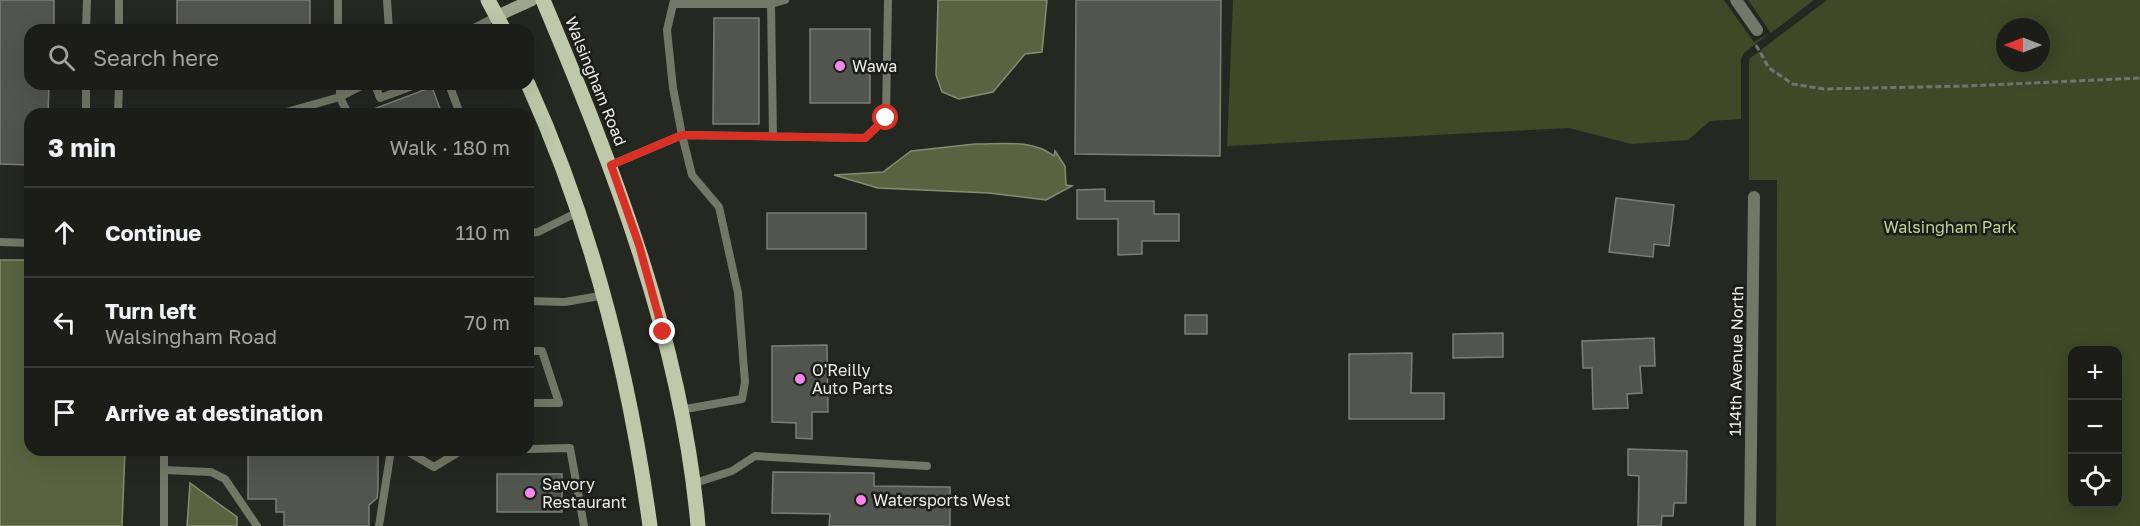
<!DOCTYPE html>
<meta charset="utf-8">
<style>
:root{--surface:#1c1d19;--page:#292a26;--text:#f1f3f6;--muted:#a0a2a2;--line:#3a3b38}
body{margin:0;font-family:"Golos Text",sans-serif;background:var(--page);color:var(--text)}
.controls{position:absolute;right:18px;bottom:18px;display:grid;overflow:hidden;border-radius:12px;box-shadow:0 6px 24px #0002}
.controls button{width:54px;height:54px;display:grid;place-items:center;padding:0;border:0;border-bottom:2px solid var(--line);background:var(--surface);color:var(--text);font:30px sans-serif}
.compass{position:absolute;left:1996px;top:18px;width:54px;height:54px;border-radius:50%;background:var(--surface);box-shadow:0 6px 24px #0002;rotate:270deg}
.stop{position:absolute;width:18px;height:18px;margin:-14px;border:4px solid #d93025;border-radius:50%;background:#fff}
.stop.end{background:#d93025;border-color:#fff;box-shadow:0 2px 6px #0008}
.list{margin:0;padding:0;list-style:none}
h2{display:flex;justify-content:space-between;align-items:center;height:78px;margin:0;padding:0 24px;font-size:26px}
h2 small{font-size:20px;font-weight:400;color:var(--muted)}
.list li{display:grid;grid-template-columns:39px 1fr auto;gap:18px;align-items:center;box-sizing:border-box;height:90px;padding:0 24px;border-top:2px solid var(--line)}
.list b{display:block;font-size:22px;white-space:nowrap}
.list p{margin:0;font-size:20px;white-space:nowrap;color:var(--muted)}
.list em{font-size:20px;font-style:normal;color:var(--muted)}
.icon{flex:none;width:33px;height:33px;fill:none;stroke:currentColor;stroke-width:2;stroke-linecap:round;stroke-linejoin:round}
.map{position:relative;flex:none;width:2140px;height:526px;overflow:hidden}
.search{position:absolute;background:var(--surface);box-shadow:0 6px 24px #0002;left:24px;top:24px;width:510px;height:66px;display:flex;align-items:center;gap:15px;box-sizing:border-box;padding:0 21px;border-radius:18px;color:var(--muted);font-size:22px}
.panel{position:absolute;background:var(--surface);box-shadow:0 6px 24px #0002;left:24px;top:108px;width:510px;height:348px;border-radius:18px}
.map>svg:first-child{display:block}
</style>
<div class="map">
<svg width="2140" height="526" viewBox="0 0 2140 526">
<rect width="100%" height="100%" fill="#252721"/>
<path fill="#3f4827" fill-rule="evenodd" d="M1233 0H1724L1754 42 1770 33 1744 53 1741 59V119L1710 121 1688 140 1631 144 1569 128 1227 146Z
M1748 0H1814L1771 33Z
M1827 0H2140V526H1776L1777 180H1749V59ZM2005 27H2041V63H2005ZM2118 350V504H2072V350Z"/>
<path fill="#5a6341" stroke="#868c73" stroke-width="1.5" d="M938 0H1047L1042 52 1025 54 993 92 959 99 942 92 936 75Z
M975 144C1002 144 1032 139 1054 156L1055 151 1065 166 1066 185 1072 186 1046 200 989 193 878 188 834 175 883 172 911 151Z
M0 260H30V450H125L122 526H0Z
M190 483 237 517V526H187Z"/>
<path fill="#52554e" stroke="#7c7e77" stroke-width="1.5" d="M0 0H54V30H30V85H49L48 114H30V165L0 164Z
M177 0H310V30H177Z
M1076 0H1221L1220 156 1075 154Z
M714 18H759V124H713Z
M810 29H870V103H810Z
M432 87 442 114H364L363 113Z
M1105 189V201H1154V214H1179V241H1142V254L1118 255V219H1077V190Z
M1616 198 1674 205 1669 246 1654 244 1653 257 1609 252Z
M767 213H866V249H767Z
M1185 315H1207V334H1185Z
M1503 333V357L1453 358V334Z
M1654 338 1655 366H1640L1642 393 1627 394 1628 408 1593 409 1592 368H1583L1582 341Z
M827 345 828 412H812V439L796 438V423L772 422V346Z
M1412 353 1411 393H1444V419H1349V354Z
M1628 449 1687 451 1686 503H1674L1673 516H1662L1661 526H1638L1639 476 1628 475Z
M248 450H378V490L377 498 369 505V526H284V512H276V499H248Z
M773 472 874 473V486L950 487V526H829L830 514 772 513Z
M497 474H562V512H497Z"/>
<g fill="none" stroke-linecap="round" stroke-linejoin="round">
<path stroke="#73746f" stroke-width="3" stroke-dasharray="6 3" stroke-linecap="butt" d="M1756 45 1769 68 1793 84 1824 89 1967 86 2140 78"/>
<path stroke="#727767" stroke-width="8" d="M338 0V30
M387 0 389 30
M673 4H771L785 0
M771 4 773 136
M86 30 87 0
M119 30V0
M470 30 497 16
M375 84 380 98 418 84
M449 84 460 114
M86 114V84
M118 114 119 84
M279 114 340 97V84
M348 114 340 97 365 84
M611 165 682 135 673 88 667 30 674 0
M528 233 538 232 578 212
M0 242 30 243
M528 301 565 302 605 295
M528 351H542L559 403H528
M680 410 742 399 745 382 738 293 719 207 692 175 682 135 865 138 886 118 888 0
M528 449 570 448 584 526
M405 450 434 467 462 450
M164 470 211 472 225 479 257 526
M692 484 732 471 755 456 927 466
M164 526V450
M379 526 391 450"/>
<path stroke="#727767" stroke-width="12" d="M1736 0 1757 30
M1750 526 1754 197"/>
<path stroke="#9da58c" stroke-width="12" d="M497 16 532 0"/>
<path stroke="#bfc8a8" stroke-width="15" d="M488 0 504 30
M543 0C614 169 682 342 698 526
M528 84C592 225 629 373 650 526"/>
</g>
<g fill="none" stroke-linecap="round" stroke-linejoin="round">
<path stroke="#d93025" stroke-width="8" d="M663 332 639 245 611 165 682 135 865 138 886 118"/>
</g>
<g fill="#f688ec" stroke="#1c1d18" stroke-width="2">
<circle cx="840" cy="66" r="6"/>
<circle cx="800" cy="379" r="6"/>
<circle cx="530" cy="493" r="6"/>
<circle cx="861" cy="500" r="6"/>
</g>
<g text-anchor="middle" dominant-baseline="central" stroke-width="5" stroke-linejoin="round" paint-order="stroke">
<g font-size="16" fill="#ecede9" stroke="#1c1d18" text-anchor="start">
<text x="852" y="66">Wawa</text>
<text x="812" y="370">O'Reilly<tspan x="812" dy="18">Auto Parts</tspan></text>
<text x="542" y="484">Savory<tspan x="542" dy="18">Restaurant</tspan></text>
<text x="873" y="500">Watersports West</text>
</g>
<g font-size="16" fill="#ecede9" stroke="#1c1d18">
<text transform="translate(596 81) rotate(68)">Walsingham Road</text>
<text transform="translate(1736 361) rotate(-89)">114th Avenue North</text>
</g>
<g font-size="16" fill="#c1d195" stroke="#1c1d18">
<text x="1950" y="227">Walsingham Park</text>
</g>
</g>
</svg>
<div class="controls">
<button>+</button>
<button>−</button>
<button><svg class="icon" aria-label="locate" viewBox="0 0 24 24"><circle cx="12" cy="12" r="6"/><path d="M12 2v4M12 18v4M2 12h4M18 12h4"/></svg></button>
</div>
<svg class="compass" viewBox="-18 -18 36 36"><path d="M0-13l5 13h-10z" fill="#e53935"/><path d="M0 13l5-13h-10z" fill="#a0a2a2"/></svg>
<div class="stop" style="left:886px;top:118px"></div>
<div class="stop end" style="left:663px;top:332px"></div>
<div class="search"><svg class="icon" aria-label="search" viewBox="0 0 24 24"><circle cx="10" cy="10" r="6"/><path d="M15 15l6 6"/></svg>Search here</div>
<section class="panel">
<h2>3 min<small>Walk · 180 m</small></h2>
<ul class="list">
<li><svg class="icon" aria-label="ahead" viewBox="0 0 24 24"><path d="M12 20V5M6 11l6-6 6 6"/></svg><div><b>Continue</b></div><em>110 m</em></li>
<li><svg class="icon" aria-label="left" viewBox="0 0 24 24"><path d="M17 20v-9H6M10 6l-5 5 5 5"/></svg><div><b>Turn left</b><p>Walsingham Road</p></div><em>70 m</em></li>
<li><svg class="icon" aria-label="arrive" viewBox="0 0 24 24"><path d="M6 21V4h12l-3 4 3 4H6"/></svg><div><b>Arrive at destination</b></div></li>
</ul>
</section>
</div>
